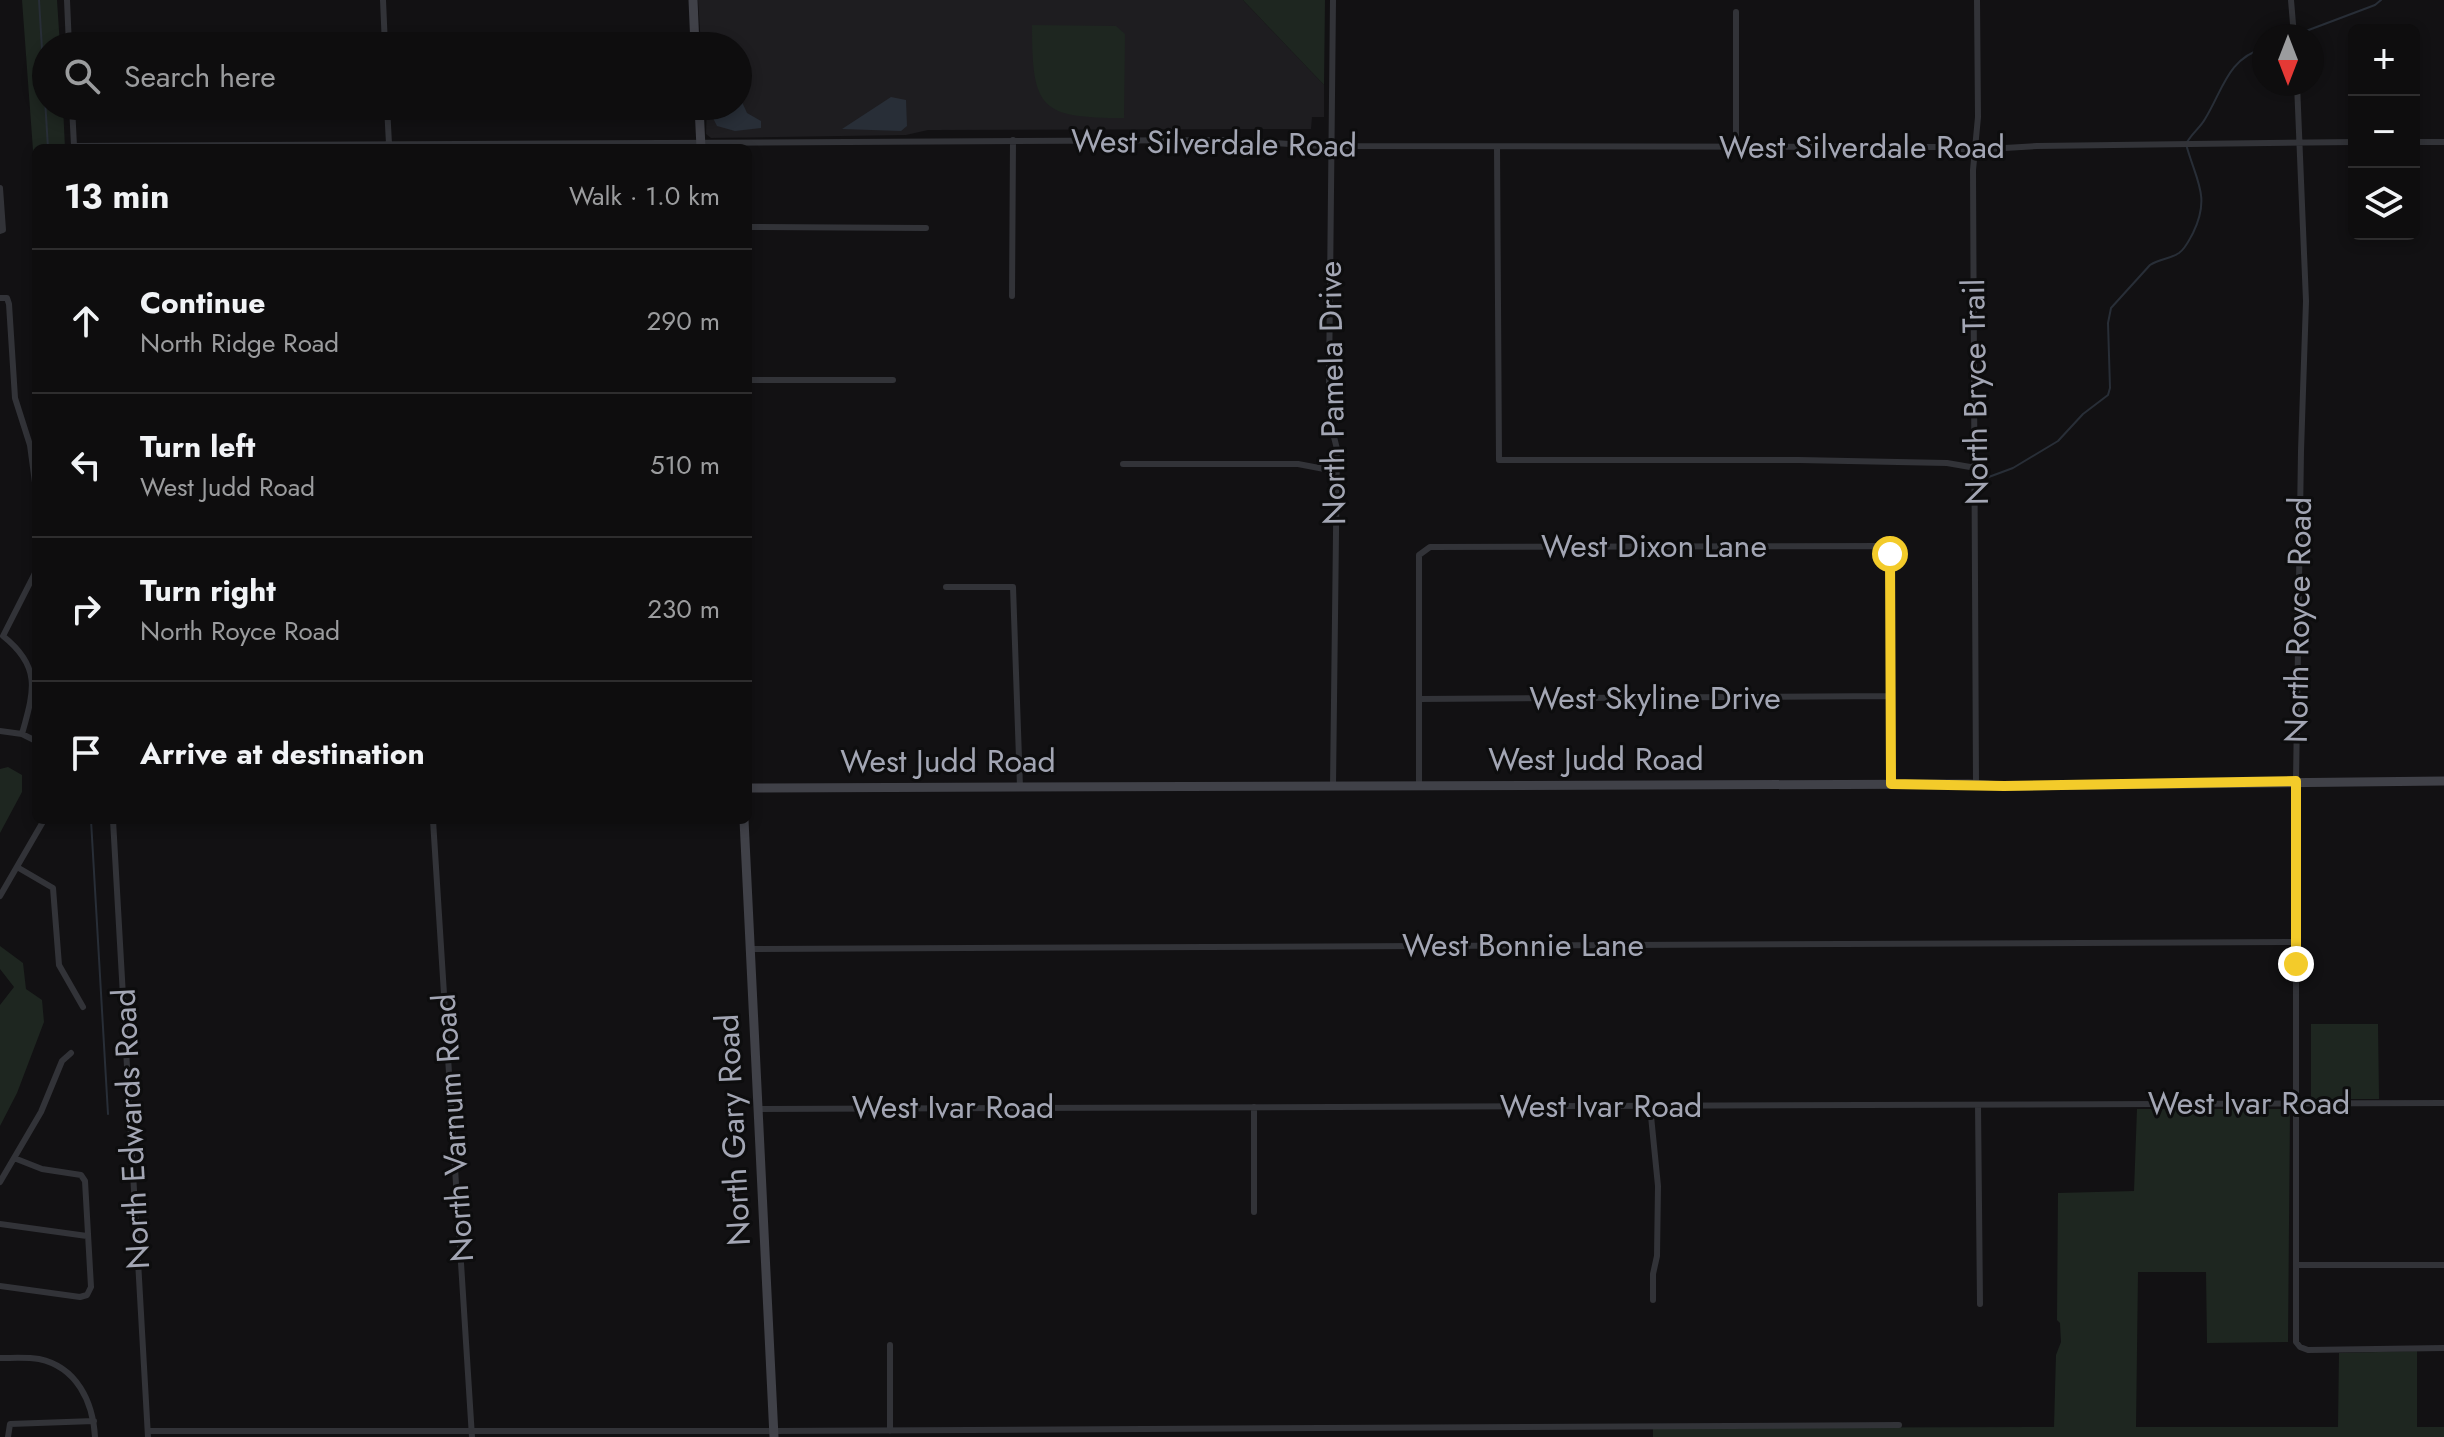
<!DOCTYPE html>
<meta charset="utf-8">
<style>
:root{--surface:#0e0d0e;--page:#1c1b1c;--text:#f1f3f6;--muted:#9b9c9e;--line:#2e2d2e}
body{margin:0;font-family:Jost,sans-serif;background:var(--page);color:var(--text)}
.controls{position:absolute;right:24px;top:24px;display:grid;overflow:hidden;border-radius:12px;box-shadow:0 4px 12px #0003}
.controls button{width:72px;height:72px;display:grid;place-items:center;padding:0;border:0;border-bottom:2px solid var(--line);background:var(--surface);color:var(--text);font:40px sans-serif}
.compass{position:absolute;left:2252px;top:24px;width:72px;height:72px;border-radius:50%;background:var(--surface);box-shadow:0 4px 12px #0003;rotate:180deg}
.stop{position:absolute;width:24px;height:24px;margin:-18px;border:6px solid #f3cb2a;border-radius:50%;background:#fff}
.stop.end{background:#f3cb2a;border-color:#fff;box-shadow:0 2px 8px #0008}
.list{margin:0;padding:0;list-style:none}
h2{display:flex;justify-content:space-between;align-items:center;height:104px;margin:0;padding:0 32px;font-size:34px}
h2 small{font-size:26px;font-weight:400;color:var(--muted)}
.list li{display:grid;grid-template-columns:52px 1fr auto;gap:24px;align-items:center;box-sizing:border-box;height:144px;padding:0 32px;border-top:2px solid var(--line)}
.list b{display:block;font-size:30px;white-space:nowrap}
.list p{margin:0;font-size:26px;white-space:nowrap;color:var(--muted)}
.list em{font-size:26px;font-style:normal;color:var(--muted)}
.icon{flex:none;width:44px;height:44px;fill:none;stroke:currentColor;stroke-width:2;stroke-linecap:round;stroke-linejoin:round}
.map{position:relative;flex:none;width:2444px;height:1437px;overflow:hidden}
.search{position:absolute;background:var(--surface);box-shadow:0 4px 12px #0003;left:32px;top:32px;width:720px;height:88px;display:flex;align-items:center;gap:20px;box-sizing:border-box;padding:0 28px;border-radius:44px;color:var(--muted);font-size:30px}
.panel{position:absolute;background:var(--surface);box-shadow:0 4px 12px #0003;left:32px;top:144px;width:720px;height:680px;border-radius:12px}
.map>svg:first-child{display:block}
</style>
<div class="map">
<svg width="2444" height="1437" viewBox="0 0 2444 1437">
<rect width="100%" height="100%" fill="#121113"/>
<path fill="#1e1d20" d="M698 0H1243L1324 85V117H1312L1311 129 928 130 906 135 711 138 706 134 707 106H738V46H701Z"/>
<path fill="#1e2620" d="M22 0H57L60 46H46V106H63L65 148H36V191Z
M1243 0H1325L1324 85Z
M1032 25 1116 26 1125 34 1124 118C1040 118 1032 109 1032 25Z
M8 767 22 775V792L0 833V769Z
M0 946 23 963 26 989 42 1000 44 1022 17 1093 0 1126V1005L14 987 0 969Z
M2311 1024H2378L2379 1099H2311Z
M2137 1109H2290L2288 1342 2207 1343 2206 1272H2138L2136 1427H2338L2339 1353 2417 1351V1427H2444V1437H1653V1428L2054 1427 2056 1355 2061 1342 2060 1323 2057 1320 2058 1193 2134 1191Z"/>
<path fill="#282e37" d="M891 97 906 100 907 126 901 131 842 129Z
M738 100 742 102 747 113 761 121V128L735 131 717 126 713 118V106H738Z"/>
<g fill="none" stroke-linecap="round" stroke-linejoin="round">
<path stroke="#282e37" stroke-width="2" d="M39 0 48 148
M2298 34 2375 5 2381 0
M1978 481 2013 468 2058 441 2083 414 2108 395 2110 388 2108 323 2111 308 2150 265C2159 259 2170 259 2179 253 2186 248 2189 240 2193 233 2211 196 2196 181 2186 144 2191 134 2200 128 2205 119 2223 90 2227 59 2264 48
M91 820 108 1114"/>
<path stroke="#323338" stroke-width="6" d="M67 0 69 46
M383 0 385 46
M2291 0 2294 36
M1736 12V148
M2297 84 2306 301 2301 451 2296 781V1342L2300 1347 2308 1350 2444 1348
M72 106 74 146
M387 106 389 144
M2414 142H2444
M74 146 1225 140 1321 146 1936 147 1971 150 2037 146 2354 142
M1497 147 1499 460H1799L1947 463 1976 468
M0 188 3 230 0 231
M748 227 926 228
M1012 296 1013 140
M0 298H7L9 304 15 398 30 445 36 490
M748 380H893
M1123 464H1298L1335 471
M946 587H1013L1020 787
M1419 699 1891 696
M0 731 22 734 36 741
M22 734C34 691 42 667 3 636L36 571
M1976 784 1973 170 1978 117 1977 0
M1419 785V555L1430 547 1882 546 1887 548 1890 554 1891 784
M1333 786 1337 449 1332 429 1329 384 1333 0
M113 820 148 1437
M433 820 472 1437
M17 867 53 888 59 965 83 1007
M0 896 44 820
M751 949 2296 942
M1978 1105 1980 1304
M1650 1106 1658 1186 1657 1256 1653 1274V1300
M1254 1107V1212
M759 1109 2444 1103
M0 1182 41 1112 62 1061 71 1053
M0 1224 87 1236
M2296 1265H2444
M0 1286 80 1297 87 1295 91 1287 85 1181 81 1175 42 1169 14 1158
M0 1358C13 1358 27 1357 39 1359 77 1367 93 1402 95 1437
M148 1431H774L1899 1425
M890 1431V1345
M8 1437 10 1424 94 1421"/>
<path stroke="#404148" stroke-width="9" d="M693 0 695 46
M699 106 701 148
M748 788 1969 784 2004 786 2444 781
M744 820 774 1437"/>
</g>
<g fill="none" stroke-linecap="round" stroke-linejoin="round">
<path stroke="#f3cb2a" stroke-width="10" d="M1890 554 1891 784 2004 786 2296 781V964"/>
</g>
<g text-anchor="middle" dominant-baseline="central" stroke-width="6" stroke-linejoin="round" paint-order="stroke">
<g font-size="32" fill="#a3a6b4" stroke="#0d0d0e">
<text transform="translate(1214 143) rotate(1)">West Silverdale Road</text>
<text x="1862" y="147">West Silverdale Road</text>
<text transform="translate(1975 392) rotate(-91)">North Bryce Trail</text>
<text transform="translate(1332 393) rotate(-91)">North Pamela Drive</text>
<text x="1654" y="546">West Dixon Lane</text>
<text transform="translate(2298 620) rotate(-89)">North Royce Road</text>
<text x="1655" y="698">West Skyline Drive</text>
<text x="1596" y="759">West Judd Road</text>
<text x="948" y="761">West Judd Road</text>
<text x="1523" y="945">West Bonnie Lane</text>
<text x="2249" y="1103">West Ivar Road</text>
<text x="1601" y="1106">West Ivar Road</text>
<text x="953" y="1107">West Ivar Road</text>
<text transform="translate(453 1128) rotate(-94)">North Varnum Road</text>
<text transform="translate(131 1129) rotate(-93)">North Edwards Road</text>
<text transform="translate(733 1130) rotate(-93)">North Gary Road</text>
</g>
</g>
</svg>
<div class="controls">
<button>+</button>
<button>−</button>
<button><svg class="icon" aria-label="layers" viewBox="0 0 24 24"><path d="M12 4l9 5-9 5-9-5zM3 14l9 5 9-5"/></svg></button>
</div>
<svg class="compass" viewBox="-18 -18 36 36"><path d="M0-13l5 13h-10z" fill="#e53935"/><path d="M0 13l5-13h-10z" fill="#9b9c9e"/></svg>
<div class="stop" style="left:1890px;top:554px"></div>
<div class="stop end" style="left:2296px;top:964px"></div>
<div class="search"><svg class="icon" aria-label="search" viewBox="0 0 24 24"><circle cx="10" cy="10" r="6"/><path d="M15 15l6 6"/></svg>Search here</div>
<section class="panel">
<h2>13 min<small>Walk · 1.0 km</small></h2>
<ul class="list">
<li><svg class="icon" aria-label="ahead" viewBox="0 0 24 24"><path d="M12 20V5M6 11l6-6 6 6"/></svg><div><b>Continue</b><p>North Ridge Road</p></div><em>290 m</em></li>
<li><svg class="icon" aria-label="left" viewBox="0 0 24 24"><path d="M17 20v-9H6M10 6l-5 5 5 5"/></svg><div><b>Turn left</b><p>West Judd Road</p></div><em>510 m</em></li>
<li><svg class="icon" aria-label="right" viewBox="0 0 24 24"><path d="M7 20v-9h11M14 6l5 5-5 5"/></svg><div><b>Turn right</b><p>North Royce Road</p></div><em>230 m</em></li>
<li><svg class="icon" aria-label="arrive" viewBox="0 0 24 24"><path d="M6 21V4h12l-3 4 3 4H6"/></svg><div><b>Arrive at destination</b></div></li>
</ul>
</section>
</div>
